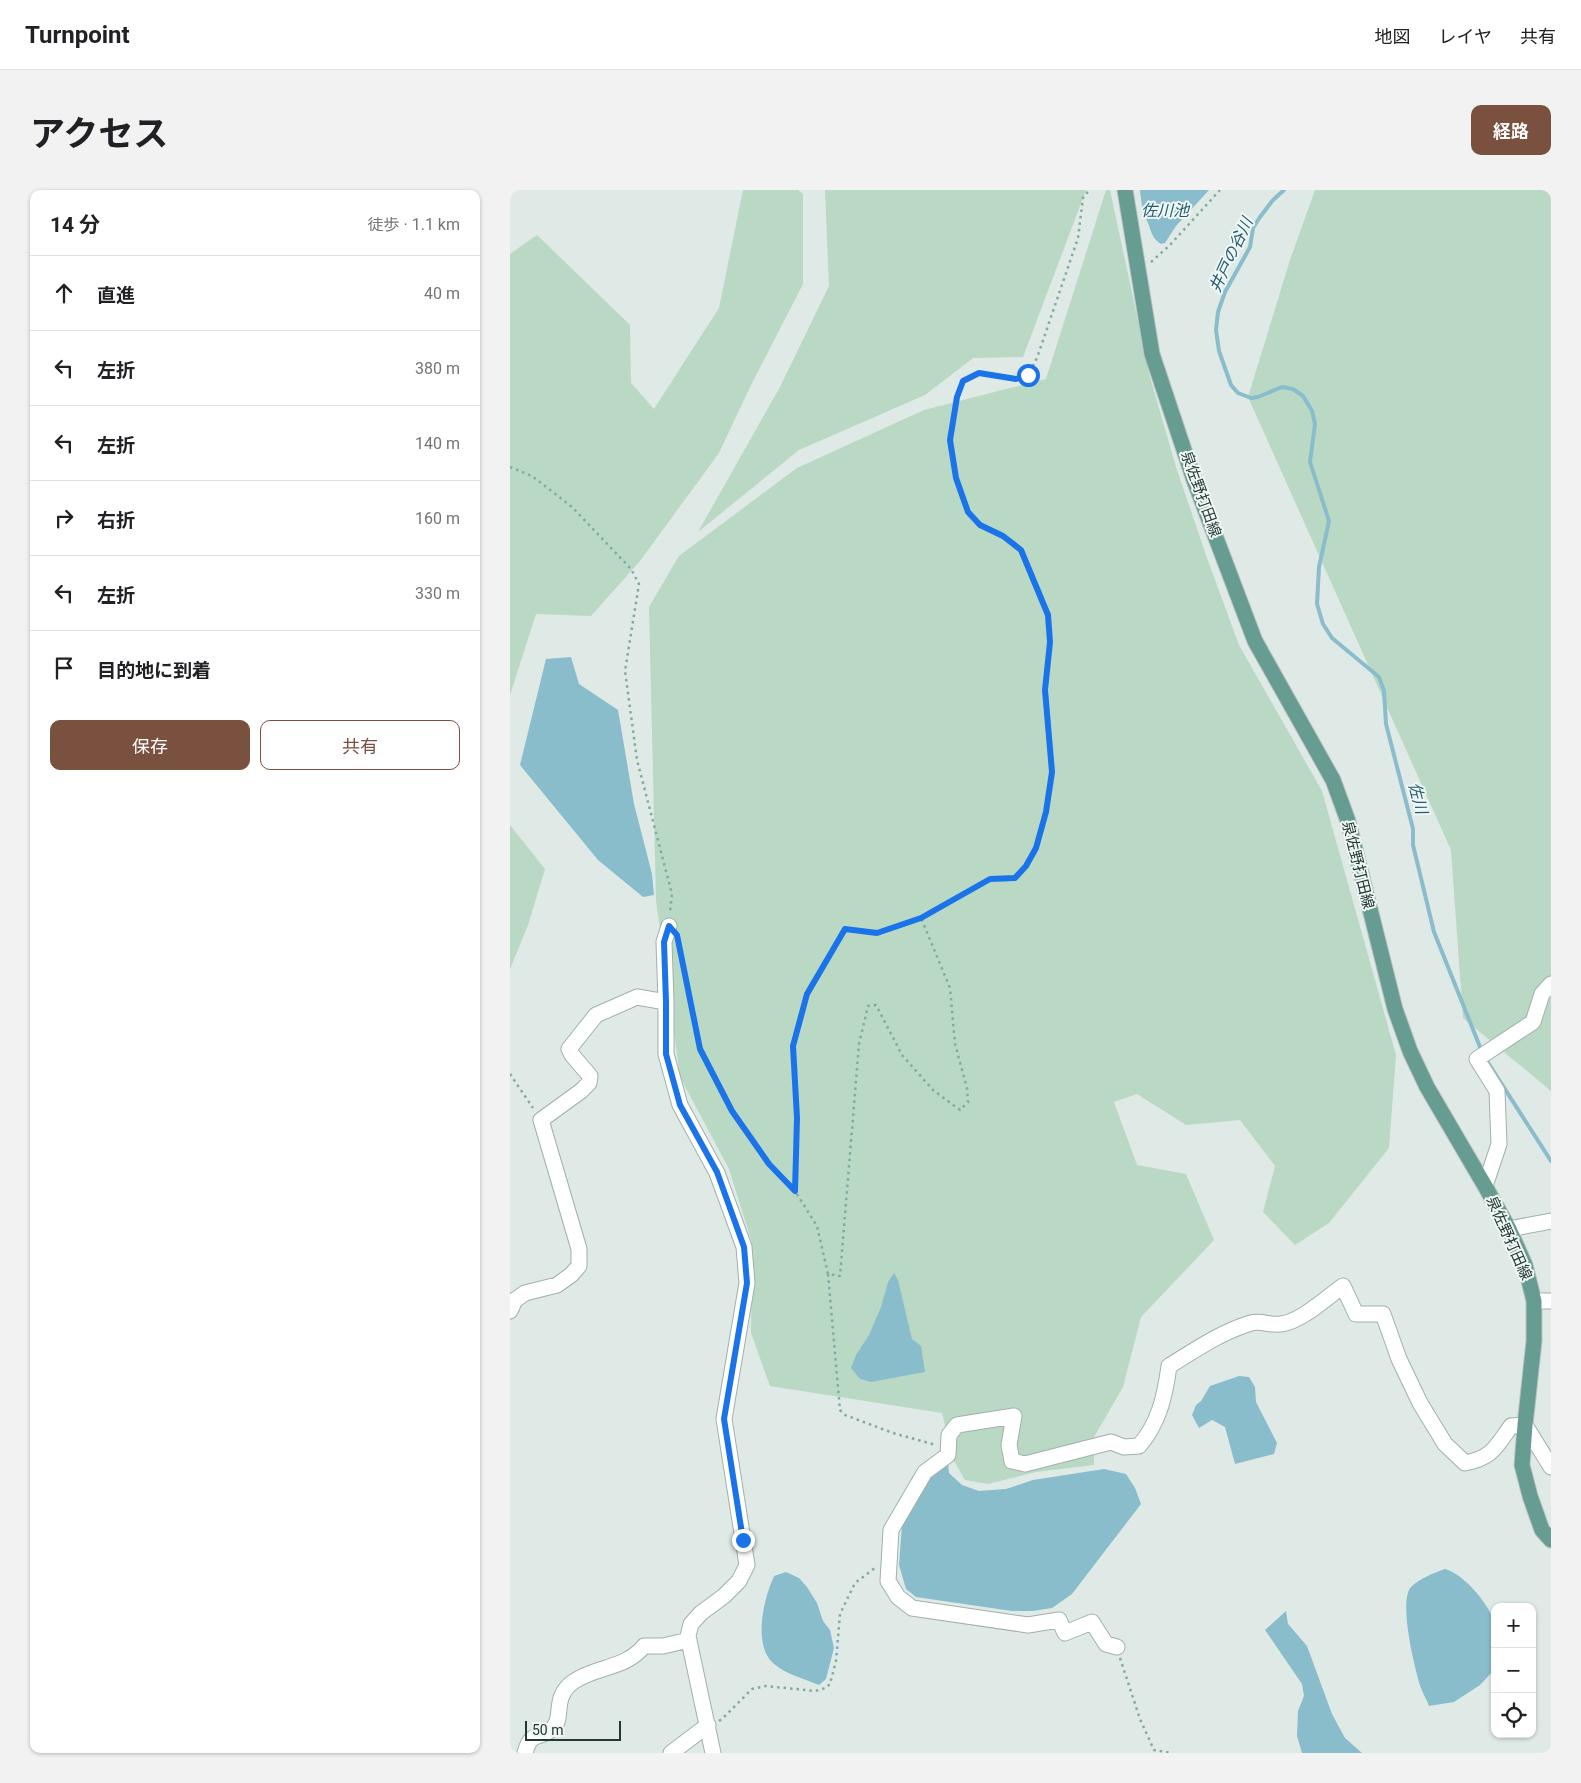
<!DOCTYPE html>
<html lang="ja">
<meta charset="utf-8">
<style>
:root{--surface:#fff;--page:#f2f2f2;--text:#202124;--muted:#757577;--line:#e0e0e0;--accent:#7a503e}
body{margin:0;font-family:Roboto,"Noto Sans JP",sans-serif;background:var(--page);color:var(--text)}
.controls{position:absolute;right:15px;bottom:15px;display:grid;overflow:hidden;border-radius:10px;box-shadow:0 1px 4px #0004}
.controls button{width:45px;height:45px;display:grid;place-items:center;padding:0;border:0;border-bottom:1px solid var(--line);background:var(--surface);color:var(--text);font:25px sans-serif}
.scale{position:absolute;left:15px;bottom:12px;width:96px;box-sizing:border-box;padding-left:5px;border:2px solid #213833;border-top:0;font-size:14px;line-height:18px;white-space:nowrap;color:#213833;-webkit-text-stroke:4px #eff6f3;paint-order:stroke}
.stop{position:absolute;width:15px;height:15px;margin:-11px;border:4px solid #1a73e8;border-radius:50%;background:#fff}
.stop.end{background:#1a73e8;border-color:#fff;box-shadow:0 1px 5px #0008}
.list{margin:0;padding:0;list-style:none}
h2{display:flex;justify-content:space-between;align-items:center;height:65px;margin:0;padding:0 20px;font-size:21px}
h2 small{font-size:16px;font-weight:400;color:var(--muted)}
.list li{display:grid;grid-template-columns:32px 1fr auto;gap:15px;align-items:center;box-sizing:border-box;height:75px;padding:0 20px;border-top:1px solid var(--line)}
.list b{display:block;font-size:19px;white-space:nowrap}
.list em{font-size:16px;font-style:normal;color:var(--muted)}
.actions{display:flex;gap:10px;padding:15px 20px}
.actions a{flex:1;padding:11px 0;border:1px solid var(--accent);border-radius:10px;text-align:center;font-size:18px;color:var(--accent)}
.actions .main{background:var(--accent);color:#fff}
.icon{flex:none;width:28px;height:28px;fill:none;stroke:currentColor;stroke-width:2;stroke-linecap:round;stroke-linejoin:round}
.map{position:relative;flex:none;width:1041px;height:1563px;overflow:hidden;border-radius:10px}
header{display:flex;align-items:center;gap:30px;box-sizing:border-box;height:70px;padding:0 25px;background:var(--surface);border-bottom:1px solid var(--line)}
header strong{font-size:24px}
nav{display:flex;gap:28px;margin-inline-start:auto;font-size:18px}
.intro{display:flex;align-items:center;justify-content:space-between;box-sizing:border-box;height:120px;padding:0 30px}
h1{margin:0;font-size:35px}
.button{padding:12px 22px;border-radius:10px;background:var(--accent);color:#fff;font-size:18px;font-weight:700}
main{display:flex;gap:30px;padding:0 30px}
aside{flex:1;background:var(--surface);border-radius:10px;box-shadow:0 1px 4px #0004}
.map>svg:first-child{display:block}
</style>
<header>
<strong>Turnpoint</strong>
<nav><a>地図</a><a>レイヤ</a><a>共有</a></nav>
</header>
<div class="intro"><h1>アクセス</h1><a class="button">経路</a></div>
<main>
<aside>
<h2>14 分<small>徒歩 · 1.1 km</small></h2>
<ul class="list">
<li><svg class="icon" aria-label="ahead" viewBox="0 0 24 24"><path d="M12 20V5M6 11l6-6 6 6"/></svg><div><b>直進</b></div><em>40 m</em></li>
<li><svg class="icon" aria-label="left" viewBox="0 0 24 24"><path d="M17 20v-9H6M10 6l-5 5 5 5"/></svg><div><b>左折</b></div><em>380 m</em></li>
<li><svg class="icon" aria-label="left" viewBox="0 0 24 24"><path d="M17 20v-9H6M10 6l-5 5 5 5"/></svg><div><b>左折</b></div><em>140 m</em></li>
<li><svg class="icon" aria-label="right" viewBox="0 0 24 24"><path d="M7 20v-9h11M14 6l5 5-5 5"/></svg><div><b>右折</b></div><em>160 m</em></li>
<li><svg class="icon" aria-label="left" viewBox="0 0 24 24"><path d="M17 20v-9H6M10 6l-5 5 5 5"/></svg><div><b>左折</b></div><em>330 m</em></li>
<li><svg class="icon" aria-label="arrive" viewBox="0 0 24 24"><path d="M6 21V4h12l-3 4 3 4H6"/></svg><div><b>目的地に到着</b></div></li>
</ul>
<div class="actions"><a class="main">保存</a><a>共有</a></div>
</aside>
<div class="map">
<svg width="1041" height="1563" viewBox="0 0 1041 1563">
<rect width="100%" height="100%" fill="#dfe9e5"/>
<path fill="#b9d9c4" d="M233 0H288L293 4V94L241 195 209 263 130 371 81 426 26 424 0 505V64L27 45 120 135 121 193 144 219 209 118Z
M315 0H576L513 167 463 168 415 205 289 260 188 342 270 197 319 96Z
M596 0H600L640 187 666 277 697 368 729 455 812 601 886 865 879 958 819 1033 785 1055 753 1022 765 976 730 930 676 935 627 904 604 912 627 975 676 984 704 1050 631 1127 613 1197 584 1247V1275L526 1282 478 1294 455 1290 444 1271 432 1223 260 1196 241 1143 242 1053 219 979 170 887 146 710 139 417 169 366 287 278 414 220 536 189Z
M805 0H1041V901L953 828 941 660 738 207 780 70Z
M0 635 35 679 18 735 0 779Z"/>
<path fill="#8abdcc" d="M630 0H699L666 36 655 53 651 54C638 46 642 34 633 25Z
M61 467 69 494 108 520 124 614 142 684 144 705 133 707 88 670 10 575 36 469Z
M384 1083 388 1090 402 1149 411 1156 415 1182 361 1192 350 1189 341 1178 346 1165 359 1145 371 1117 378 1092Z
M729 1186 739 1187 745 1197 746 1212 767 1253 764 1264 725 1274 715 1237 702 1230 689 1238 682 1225 686 1215 691 1211 700 1196Z
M438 1273 439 1283 452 1295 469 1301 496 1299 523 1290 594 1279 616 1284 625 1298 631 1314 562 1404 542 1418 523 1421H502L406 1407 396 1399 389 1375 392 1335 421 1286Z
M935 1379C954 1384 979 1414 984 1432 987 1442 985 1468 985 1479L970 1495 944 1512 919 1516C917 1510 913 1504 911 1498 905 1480 888 1411 901 1397 910 1388 924 1383 935 1379Z
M276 1382 289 1388 297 1397 307 1413 313 1431 320 1440 324 1458 316 1489 309 1495C294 1489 276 1484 264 1474 242 1455 254 1408 264 1386Z
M776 1421 778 1434 797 1456 822 1524 835 1548 852 1563H792L787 1546 788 1521 794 1506 792 1494 755 1440Z"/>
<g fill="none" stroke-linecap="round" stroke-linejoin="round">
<path stroke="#8abdcc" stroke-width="4" d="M774 0 763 10 750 27 743 38 740 57 715 102 708 122 706 140 709 161 721 195 728 203 741 208 748 207 772 197 783 199 793 206 802 221 805 234 800 272 819 331 809 377 807 414 813 434 822 448 869 487 874 501 876 534 903 639V655L924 742 972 862
M975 868 1041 971"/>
<defs>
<path id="minor" d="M159 736 154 752 156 812V864L170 915 207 983 234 1057 237 1093 214 1229 237 1375 229 1391 214 1406 191 1423 181 1434 178 1446 203 1563
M975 996 989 954 987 901 967 869 1023 832 1032 804 1041 794
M999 1039 1041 1031
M1024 1111H1041
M0 1121 5 1110 15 1103 47 1095 61 1085 69 1076V1059L31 930 71 901 79 893 80 886 62 865 59 859 86 825 127 807 156 812
M607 1457 596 1454 582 1432 555 1443 549 1430 518 1435 402 1418 388 1407 378 1391 381 1340 415 1282 438 1265 439 1245 447 1235 504 1226 499 1255 502 1271 515 1274 601 1252 614 1257 629 1256C649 1233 655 1206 659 1176 685 1160 711 1142 741 1133 751 1130 761 1136 771 1134 792 1131 816 1108 833 1096L846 1124H873L889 1169 910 1213 935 1254 955 1273C982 1268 986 1257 1001 1236L1015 1235 1041 1277
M15 1563C21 1540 29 1550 42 1539 55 1529 41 1508 63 1492 85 1476 116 1479 134 1456H153L179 1450
M161 1563 198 1535"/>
<path id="major" d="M615 0 642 164 684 290 745 451 823 590 838 631 885 819 900 861 917 897 975 996 999 1039 1015 1075 1024 1111V1151L1015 1235 1012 1275 1020 1306 1032 1340 1041 1350"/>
</defs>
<use href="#minor" stroke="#a2b0ac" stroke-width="17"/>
<use href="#major" stroke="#bcc3c2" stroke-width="17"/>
<path stroke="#81aba1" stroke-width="2.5" stroke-dasharray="2.5 4" stroke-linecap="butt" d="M641 72 659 56 710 0
M0 277 22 286 62 317 121 379 129 394 115 481 127 570 162 704 160 722
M169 757 190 859 222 921 259 974 285 1001 307 1036 318 1084 330 1086 349 854 358 816 366 815 392 865 423 900 450 920 458 912 457 898 445 854 440 798 411 728
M0 884 23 918
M285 1001 287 928 283 856 297 804 335 739 367 743 411 728 480 689 505 688 516 676 526 658 536 622 542 582 535 500 540 452 538 425 511 360 493 346 470 335 458 322 446 288 440 250 447 207 453 191 469 183 506 189 518 185 527 168 568 48 573 8 579 0
M318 1084 330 1220 335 1225 383 1243 426 1255
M610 1468 630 1529 644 1560 662 1563
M209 1531 212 1529 242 1499 256 1496 305 1501 316 1498 320 1494 326 1471 330 1424 345 1393 365 1378"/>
<use href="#minor" stroke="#fff" stroke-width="15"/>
<use href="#major" stroke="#669c92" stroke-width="15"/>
</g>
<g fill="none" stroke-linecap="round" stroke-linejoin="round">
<path stroke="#1a73e8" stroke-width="6" d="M233 1350 214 1229 237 1093 234 1057 207 982 170 915 156 864V812L154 752 159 736 167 745 190 859 222 921 259 974 285 1001 287 928 283 856 297 804 335 739 367 743 411 728 480 689 505 688 516 676 526 658 536 622 542 582 535 500 540 452 538 425 511 360 493 346 470 335 458 322 446 288 440 250 447 207 453 191 469 183 506 189 518 185"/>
</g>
<g text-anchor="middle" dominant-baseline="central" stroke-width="4" stroke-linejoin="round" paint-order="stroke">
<g font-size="15" fill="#213833" stroke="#eff6f3">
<text transform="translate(691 304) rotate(70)">泉佐野打田線</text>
<text transform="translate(848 675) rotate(76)">泉佐野打田線</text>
<text transform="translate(999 1048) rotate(66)">泉佐野打田線</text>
</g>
<g font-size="16" font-style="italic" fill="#205d70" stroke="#eff6f3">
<text x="655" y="20">佐川池</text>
<text transform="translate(721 65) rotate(-65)">井戸の谷川</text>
<text transform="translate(908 608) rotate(75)">佐川</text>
</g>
</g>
</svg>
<div class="controls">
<button>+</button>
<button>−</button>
<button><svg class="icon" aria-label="locate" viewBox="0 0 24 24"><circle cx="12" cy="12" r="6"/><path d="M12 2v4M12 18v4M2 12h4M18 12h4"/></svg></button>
</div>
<div class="scale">50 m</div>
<div class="stop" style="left:518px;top:185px"></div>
<div class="stop end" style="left:233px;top:1350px"></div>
</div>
</main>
